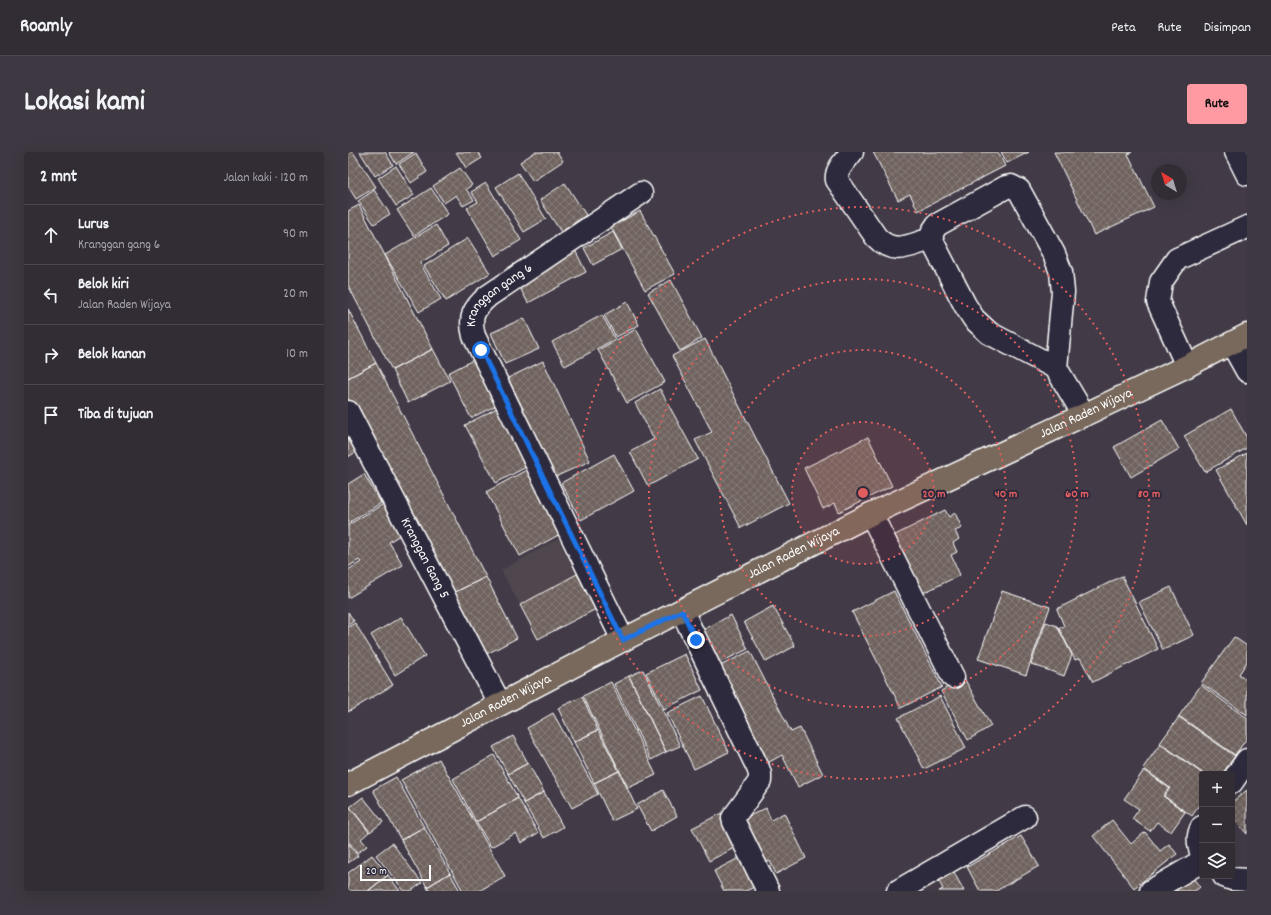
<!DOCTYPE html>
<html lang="id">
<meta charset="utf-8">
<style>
:root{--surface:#322c35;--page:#3d3841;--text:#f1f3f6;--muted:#a8a7ad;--line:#4d4850;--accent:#ff9aa2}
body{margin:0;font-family:Dekko,sans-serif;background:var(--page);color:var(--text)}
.controls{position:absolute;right:12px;bottom:12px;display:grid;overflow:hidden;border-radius:4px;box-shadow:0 4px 16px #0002}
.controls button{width:36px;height:36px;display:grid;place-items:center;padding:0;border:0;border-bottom:1px solid var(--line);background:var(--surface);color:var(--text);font:20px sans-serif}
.compass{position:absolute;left:803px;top:12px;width:36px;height:36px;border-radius:50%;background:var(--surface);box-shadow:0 4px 16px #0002;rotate:322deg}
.scale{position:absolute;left:12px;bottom:10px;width:71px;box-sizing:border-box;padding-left:4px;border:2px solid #fff;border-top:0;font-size:11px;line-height:14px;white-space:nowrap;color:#fff;-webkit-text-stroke:3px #2f2a3d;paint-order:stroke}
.stop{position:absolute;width:12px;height:12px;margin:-9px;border:3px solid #1a73e8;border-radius:50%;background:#fff}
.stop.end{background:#1a73e8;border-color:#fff;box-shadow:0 1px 4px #0008}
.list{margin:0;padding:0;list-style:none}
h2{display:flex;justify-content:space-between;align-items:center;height:52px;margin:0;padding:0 16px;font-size:17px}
h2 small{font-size:13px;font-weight:400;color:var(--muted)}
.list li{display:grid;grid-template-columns:26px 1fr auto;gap:12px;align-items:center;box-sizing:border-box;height:60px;padding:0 16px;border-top:1px solid var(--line)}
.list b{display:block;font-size:15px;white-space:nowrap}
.list p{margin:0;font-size:13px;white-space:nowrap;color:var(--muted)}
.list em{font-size:13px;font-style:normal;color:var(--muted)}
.icon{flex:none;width:22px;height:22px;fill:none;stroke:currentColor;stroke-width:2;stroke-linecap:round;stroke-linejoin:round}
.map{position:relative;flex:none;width:899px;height:739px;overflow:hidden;border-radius:4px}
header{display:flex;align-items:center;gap:24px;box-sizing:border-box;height:56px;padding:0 20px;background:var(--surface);border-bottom:1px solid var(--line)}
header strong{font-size:19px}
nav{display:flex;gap:22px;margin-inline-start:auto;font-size:14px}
.intro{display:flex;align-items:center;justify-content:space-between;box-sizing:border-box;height:96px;padding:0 24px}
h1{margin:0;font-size:28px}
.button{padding:10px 18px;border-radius:4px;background:var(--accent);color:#111;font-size:14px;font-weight:700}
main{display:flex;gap:24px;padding:0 24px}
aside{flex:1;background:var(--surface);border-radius:4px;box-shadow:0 4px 16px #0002}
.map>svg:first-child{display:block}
</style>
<header>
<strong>Roamly</strong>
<nav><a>Peta</a><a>Rute</a><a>Disimpan</a></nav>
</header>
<div class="intro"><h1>Lokasi kami</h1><a class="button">Rute</a></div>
<main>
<aside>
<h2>2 mnt<small>Jalan kaki · 120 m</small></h2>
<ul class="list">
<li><svg class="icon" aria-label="ahead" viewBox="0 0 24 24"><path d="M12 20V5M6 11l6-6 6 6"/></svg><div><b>Lurus</b><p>Kranggan gang 6</p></div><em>90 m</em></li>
<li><svg class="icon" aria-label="left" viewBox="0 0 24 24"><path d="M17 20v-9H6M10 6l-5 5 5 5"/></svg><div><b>Belok kiri</b><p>Jalan Raden Wijaya</p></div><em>20 m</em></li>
<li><svg class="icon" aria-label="right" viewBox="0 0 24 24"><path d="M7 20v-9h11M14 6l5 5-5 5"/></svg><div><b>Belok kanan</b></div><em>10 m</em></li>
<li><svg class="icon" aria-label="arrive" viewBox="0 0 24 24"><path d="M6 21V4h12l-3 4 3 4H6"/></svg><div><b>Tiba di tujuan</b></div></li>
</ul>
</aside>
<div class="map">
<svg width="899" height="739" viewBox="0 0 899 739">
<defs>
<pattern id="building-cross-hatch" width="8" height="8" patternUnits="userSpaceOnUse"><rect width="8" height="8" fill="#70645f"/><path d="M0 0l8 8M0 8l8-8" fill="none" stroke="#857b77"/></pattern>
</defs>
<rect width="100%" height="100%" fill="#423b47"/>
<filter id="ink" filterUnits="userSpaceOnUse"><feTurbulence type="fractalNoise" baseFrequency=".025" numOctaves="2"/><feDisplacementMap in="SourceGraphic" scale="8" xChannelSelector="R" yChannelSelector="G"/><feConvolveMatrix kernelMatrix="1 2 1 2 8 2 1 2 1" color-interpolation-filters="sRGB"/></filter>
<g filter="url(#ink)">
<path fill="#50474e" d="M210 387 229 422 172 453 153 418Z"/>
<path fill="url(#building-cross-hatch)" stroke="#fff" d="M0 0H5L28 35 8 47 0 34Z
M12 0H37L45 13 27 24Z
M41 0H66L48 12Z
M108 0H130L134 6 118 16Z
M187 0H209L215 9 185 29 172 10Z
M525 0H650L657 14 570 59 562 42 550 48Z
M653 0H681L659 11Z
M706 0H784L780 2 806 55 746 83Z
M68 1 79 20 63 31 51 12Z
M48 14 66 43 48 54 30 26Z
M112 16 124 33 118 37 126 48 115 54 108 43 96 51 85 34Z
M170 21 198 67 176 80 148 35Z
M138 31 173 88 147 104 119 56 130 50 123 40Z
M217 31 238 63 213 80 192 48Z
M83 36 100 62 66 84 49 58Z
M26 38 42 62 26 72 10 49Z
M11 53 85 197 44 218 0 133V59Z
M292 59 327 122 297 138 263 75Z
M88 73 100 94 72 111 93 147 71 160 37 103Z
M265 80 274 97 245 113 236 96Z
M120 86 142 121 98 149 76 114Z
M227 98 238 120 180 151 169 130Z
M323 128 354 186 332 199 300 141Z
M279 150 291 173 268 185 256 163Z
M0 157 28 211 0 226Z
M254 163 267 187 217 214 204 190Z
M176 166 191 197 157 212 143 181Z
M288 177 317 230 279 251 250 198Z
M357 187 441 351 393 376 347 288 364 280 324 204Z
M85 197 102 229 60 251 44 218Z
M125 208 149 253 123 266 100 221Z
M195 209 242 309 207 325 160 226Z
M28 211 138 425 101 443 0 246V226Z
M312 237 350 307 300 334 282 300 306 287 287 251Z
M149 256 180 314 148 331 117 273Z
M883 257 899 286V296L857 320 836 284Z
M814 268 831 297 783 325 766 295Z
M0 276 13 297 0 305Z
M520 285 544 334 491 360 487 351 475 357 456 316Z
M899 301V373L868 318Z
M266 302 286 339 233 368 213 331Z
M182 316 216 380 172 404 138 340Z
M16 322 33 351 0 371V332Z
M37 351 55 381 41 390 55 413 0 446V418L13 410 11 408 0 415V373Z
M597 358 601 365 607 361 614 376 607 379 611 387 605 391 609 400 603 403 612 423 575 441 547 383Z
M229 422 248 457 190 487 172 453Z
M774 424 810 497 745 530 732 506 727 508 711 476 716 474 709 457Z
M138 425 169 486 133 505 101 443Z
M823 435 846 483 815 498 791 450Z
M546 439 594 535 553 556 504 460Z
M654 439 702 455 678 523 630 507Z
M425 454 447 494 418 510 396 470Z
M0 460 6 469 0 473Z
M383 463 400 497 369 512 353 479Z
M53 465 77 504 47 523 23 483Z
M698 470 709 474 724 503 716 524 683 512Z
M7 471 45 533 0 560V475Z
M886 485 899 494V510L891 522 899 528V563L853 531Z
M402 499 443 580 452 576 475 622 450 635 434 603 416 613 368 516Z
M337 502 354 538 316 557 298 521Z
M295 518 332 594 318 600 281 524Z
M281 524 318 600 303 608 266 532Z
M616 526 643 574 620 588 593 539Z
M263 530 308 623 280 636 235 544Z
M853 533 899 566V586L887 603 831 564Z
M354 544 381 600 346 617 319 561Z
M592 544 618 596 576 617 550 566Z
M234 545 250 578 226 590 210 556Z
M205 561 250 642 224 656 179 576Z
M831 565 887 604 874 622H856L812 591Z
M250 578 271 619 246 631 226 590Z
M165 584 180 611 160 622 145 595Z
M812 592 855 622 854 649 844 664 816 644 822 636 795 616Z
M146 603 170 646 128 670 105 627Z
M91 607 157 724 131 739H115L53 628Z
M180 611 196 640 176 651 160 622Z
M796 618 821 636 815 644 837 660 823 680 809 670 802 679 784 667 791 657 776 647Z
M271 619 289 657 264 669 246 631Z
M48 625 76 675 53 688 25 638Z
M315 638 329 664 303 679 289 653Z
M899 638V682L884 665V650Z
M196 640 215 675 196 686 176 651Z
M15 645 35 670 22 680 2 655Z
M170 646 190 681 173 691 168 681 143 695 128 670Z
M2 655 21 680 13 687 19 694 9 701 0 689V656Z
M418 656 423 668 436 661 458 706 428 722 422 709 413 713 391 669Z
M374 661 390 694 361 709 344 676Z
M764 668 783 692 797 680 812 699 821 692 829 702 786 736 745 684Z
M76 675 102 721 79 735 53 688Z
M673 684 691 714 648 739H632L619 715Z
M0 691 10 704 0 711Z
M44 691 74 731 63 739H56L28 703Z
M24 703 40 723 20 739H0V721Z
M393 705 408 734 398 739H376L366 719Z
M603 715 616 739H591L595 737 588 724Z
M102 721 112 739H81L79 735Z
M842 722 852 735 847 739H820Z
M40 723 52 739H20Z"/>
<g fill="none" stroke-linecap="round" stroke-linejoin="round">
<defs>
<g id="minor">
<path d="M504 0C498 8 487 18 489 28L528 85C546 104 562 93 583 87"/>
<path d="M888 0 899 22"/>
<path d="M884 192 899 219"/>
<path d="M839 214 810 150 813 130 829 107 899 75"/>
<path d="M708 216 715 140 713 120 706 102 671 38 663 34 658 35 589 73 585 79 583 87 617 153 626 167 641 181 708 216 736 263"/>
<path id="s1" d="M0 260 152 552"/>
<path d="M523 362 605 525"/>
<path d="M334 459 410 616 412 622V629L385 666 386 670 420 739"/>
<path id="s2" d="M275 488 126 184C121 165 125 157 140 144L293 41"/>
<path d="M884 630 899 608"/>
<path d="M854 675C849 684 850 693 854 702"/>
<path d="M876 724 884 727 899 728"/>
<path d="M550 739 677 665"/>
<path d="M803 739 854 709"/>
</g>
<g id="major">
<path id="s3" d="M0 632 275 488 523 362 736 263 839 214 899 183"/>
</g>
</defs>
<use href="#minor" stroke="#fff" stroke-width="25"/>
<use href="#major" stroke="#fff" stroke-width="25"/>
<use href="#minor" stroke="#2f2a3d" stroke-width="22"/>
<use href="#major" stroke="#78695c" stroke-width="22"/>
</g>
</g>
<g fill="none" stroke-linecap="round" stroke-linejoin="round" filter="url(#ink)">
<path stroke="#1a73e8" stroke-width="5" d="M133 198 275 488 334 459 348 488"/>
</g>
<circle cx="515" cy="341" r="71" fill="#e05e5e" fill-opacity=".12"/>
<g fill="none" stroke="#e05e5e" stroke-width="2" stroke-dasharray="2 4">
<circle cx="515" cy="341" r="71"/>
<circle cx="515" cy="341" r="143"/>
<circle cx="515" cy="341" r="214"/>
<circle cx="515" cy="341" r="286"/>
</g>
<g text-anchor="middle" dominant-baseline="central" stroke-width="4" stroke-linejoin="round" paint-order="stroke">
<g font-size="14" fill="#fff" stroke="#2f2a3d">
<text stroke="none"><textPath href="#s2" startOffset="392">Kranggan gang 6</textPath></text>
<text stroke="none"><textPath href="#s3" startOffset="826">Jalan Raden Wijaya</textPath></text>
<text stroke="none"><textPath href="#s3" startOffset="502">Jalan Raden Wijaya</textPath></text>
<text stroke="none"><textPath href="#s1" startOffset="165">Kranggan Gang 5</textPath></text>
<text stroke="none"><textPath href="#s3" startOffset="178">Jalan Raden Wijaya</textPath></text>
</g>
</g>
<circle cx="515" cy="341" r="6" fill="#e05e5e" stroke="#2f2a3d" stroke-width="2"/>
<g font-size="12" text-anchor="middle" font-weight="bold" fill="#e05e5e" stroke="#2f2a3d" stroke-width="4" stroke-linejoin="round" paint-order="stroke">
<text x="586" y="345">20 m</text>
<text x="658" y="345">40 m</text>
<text x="729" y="345">60 m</text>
<text x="801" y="345">80 m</text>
</g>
</svg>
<div class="controls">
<button>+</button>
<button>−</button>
<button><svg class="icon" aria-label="layers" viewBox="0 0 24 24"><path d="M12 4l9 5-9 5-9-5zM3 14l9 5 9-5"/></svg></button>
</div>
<svg class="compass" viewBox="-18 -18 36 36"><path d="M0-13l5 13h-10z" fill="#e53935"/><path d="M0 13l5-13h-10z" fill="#a8a7ad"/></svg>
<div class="scale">20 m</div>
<div class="stop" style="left:133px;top:198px"></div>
<div class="stop end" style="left:348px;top:488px"></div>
</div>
</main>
